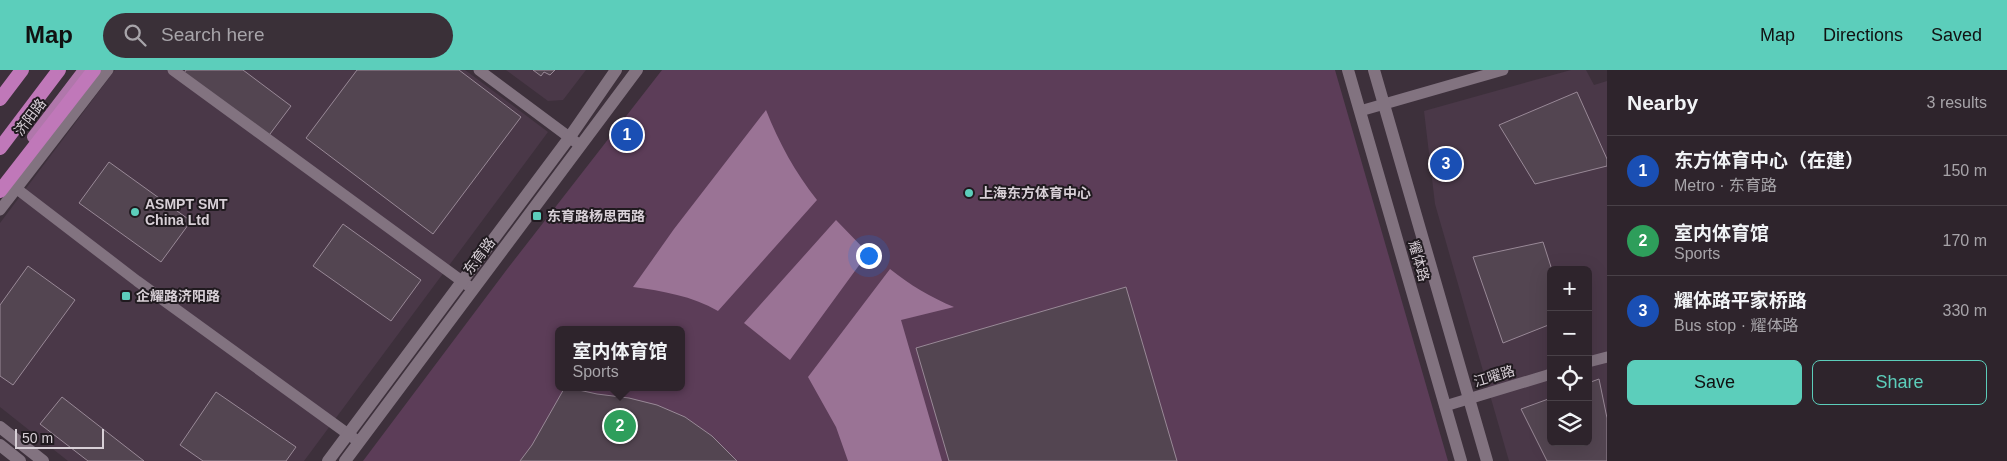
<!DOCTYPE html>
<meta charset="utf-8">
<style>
:root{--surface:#2e242c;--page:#3a3038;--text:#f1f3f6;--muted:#a7a4a9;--line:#494148;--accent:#5ccebb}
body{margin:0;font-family:Helvetica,"Noto Sans SC",sans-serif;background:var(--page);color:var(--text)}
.controls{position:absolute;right:15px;bottom:15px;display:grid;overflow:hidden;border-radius:8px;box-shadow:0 5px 20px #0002}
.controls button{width:45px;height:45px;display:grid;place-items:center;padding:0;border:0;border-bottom:1px solid var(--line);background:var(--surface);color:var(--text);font:25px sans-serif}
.scale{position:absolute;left:15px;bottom:12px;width:89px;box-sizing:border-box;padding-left:5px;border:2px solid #d8d0d7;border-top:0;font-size:14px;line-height:18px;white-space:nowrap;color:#d8d0d7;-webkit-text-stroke:4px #201a1f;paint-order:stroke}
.you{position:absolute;left:868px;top:185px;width:18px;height:18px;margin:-12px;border:4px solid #fff;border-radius:50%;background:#1a73e8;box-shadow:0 0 0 8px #1a73e833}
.badge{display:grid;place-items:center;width:32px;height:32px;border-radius:50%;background:var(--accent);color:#fff;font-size:16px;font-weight:700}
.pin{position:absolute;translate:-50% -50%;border:2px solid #fff;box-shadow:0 1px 5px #0006}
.popup{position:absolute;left:555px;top:256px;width:130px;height:65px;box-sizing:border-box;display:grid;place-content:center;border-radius:8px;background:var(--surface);filter:drop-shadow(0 1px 4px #0005);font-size:16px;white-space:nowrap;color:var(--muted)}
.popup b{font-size:19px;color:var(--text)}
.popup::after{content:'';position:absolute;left:50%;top:100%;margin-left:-10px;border:10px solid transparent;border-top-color:var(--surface)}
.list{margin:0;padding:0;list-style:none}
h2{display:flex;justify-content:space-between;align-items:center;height:65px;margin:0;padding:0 20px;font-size:21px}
h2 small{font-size:16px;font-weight:400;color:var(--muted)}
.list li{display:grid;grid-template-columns:32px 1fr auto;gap:15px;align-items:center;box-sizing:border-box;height:70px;padding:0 20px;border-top:1px solid var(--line)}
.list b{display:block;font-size:19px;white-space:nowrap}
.list p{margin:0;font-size:16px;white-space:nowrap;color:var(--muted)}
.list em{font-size:16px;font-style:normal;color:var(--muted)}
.actions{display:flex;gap:10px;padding:15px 20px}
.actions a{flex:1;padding:11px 0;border:1px solid var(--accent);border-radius:8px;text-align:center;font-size:18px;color:var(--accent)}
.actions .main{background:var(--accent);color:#111}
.icon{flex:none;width:28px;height:28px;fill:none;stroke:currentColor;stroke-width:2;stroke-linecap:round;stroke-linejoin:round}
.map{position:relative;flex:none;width:1607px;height:391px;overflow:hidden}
header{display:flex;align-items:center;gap:30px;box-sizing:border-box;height:70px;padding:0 25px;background:var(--accent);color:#111}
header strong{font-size:24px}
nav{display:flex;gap:28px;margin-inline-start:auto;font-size:18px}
.search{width:350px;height:45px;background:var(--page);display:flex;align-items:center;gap:12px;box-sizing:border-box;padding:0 18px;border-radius:28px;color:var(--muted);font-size:19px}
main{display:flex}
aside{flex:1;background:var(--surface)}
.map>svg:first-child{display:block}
</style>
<header>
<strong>Map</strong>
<div class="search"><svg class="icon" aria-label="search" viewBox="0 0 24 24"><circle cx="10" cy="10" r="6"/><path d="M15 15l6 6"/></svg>Search here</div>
<nav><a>Map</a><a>Directions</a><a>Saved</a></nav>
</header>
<main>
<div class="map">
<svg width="1607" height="391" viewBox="0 0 1607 391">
<rect width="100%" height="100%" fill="#3d303b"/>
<path fill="#4a3848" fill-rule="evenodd" d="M115 0H465L548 62 304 391H68L0 337V153Z
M506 0H586L563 30 548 31Z
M1571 0H1586L1594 15 1607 11V391H1509L1435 134 1424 41ZM1551 200H1588V372H1551Z"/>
<path fill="#5c3d58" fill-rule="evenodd" d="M662 0H1335L1448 391H363L508 198ZM559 260H681V317H559Z"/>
<path fill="#9a7395" d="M766 40C779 73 795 102 817 130L718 241C692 226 663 221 633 217L674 159Z
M836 150 868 183 790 290 744 253Z
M890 199C910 215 930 227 954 237L901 250 942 391H848L836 357 808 307Z"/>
<path fill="#534551" stroke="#998997" d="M186 0H243L291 36 267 68 183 5Z
M357 0H459L521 47 433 164 306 68Z
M533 0H555L550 5 544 2 541 6Z
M1577 22 1607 89V96L1535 114 1499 55Z
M109 92 191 151 161 192 79 133Z
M343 154 421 210 391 251 313 196Z
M1543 172 1552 200H1551V254L1503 273 1473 187Z
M28 196 75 230 13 315 0 306V235Z
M1126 217 1177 391H949L916 278Z
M1599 309 1607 348V391H1547L1521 339 1551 328V372H1588V313Z
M565 317 597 324 629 328 657 335 685 347 712 366 737 391H520L532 375Z
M216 322 296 377 286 391H203L180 375Z
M62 327 144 391H88L40 354Z"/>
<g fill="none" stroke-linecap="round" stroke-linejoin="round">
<path stroke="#827380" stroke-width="11" d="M173 0 470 217
M479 0 577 73
M1360 41 1503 0
M17 119 137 211 359 372
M0 140 108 0
M1588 292 1607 287
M1445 336 1551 304"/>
<path stroke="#827380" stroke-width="12" d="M1348 0 1461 391
M1374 0 1487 391
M0 357 43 391
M0 375 20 391
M328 391 569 68 616 0
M345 391 637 0"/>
<path stroke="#b077ab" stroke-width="12" d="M33 67 84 0"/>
<path stroke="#c078b9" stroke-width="14" d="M0 29 22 0
M0 78 59 0
M0 121 94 0"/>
</g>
<g fill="#5ccebb" stroke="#201a1f" stroke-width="2">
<circle cx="969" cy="123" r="5"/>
<circle cx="135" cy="142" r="5"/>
<rect x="532" y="141" width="10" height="10" rx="2.5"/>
<rect x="121" y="221" width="10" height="10" rx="2.5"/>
</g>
<g text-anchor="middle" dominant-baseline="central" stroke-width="4" stroke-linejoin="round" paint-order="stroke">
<g font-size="14" fill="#d8d0d7" stroke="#201a1f">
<text transform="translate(30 47) rotate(-53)">济阳路</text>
<text transform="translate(479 186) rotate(-53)">东育路</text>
<text transform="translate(1419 191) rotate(74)">耀体路</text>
<text transform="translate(1494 306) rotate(-17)">江曜路</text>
</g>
<g font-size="14" font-weight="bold" fill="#d8d0d7" stroke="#201a1f" text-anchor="start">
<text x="979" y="123">上海东方体育中心</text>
<text x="145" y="134">ASMPT SMT<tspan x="145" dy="16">China Ltd</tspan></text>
<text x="547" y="146">东育路杨思西路</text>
<text x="136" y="226">企耀路济阳路</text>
</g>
</g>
</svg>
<div class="controls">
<button>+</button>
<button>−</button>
<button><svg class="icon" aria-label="locate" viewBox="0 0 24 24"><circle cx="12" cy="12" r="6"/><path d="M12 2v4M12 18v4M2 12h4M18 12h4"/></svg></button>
<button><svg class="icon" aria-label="layers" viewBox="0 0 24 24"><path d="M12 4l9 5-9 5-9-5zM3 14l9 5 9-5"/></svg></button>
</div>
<div class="scale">50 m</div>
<div class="you"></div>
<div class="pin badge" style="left:627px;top:65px;background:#1a4fb4">1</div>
<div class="pin badge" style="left:620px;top:356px;background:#2e9e5b">2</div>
<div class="popup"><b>室内体育馆</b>Sports</div>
<div class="pin badge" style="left:1446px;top:94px;background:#1a4fb4">3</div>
</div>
<aside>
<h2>Nearby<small>3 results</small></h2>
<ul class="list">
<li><span class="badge" style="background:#1a4fb4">1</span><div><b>东方体育中心（在建）</b><p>Metro · 东育路</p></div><em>150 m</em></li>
<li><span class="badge" style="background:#2e9e5b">2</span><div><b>室内体育馆</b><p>Sports</p></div><em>170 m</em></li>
<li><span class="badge" style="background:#1a4fb4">3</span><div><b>耀体路平家桥路</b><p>Bus stop · 耀体路</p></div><em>330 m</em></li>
</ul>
<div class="actions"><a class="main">Save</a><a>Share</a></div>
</aside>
</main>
